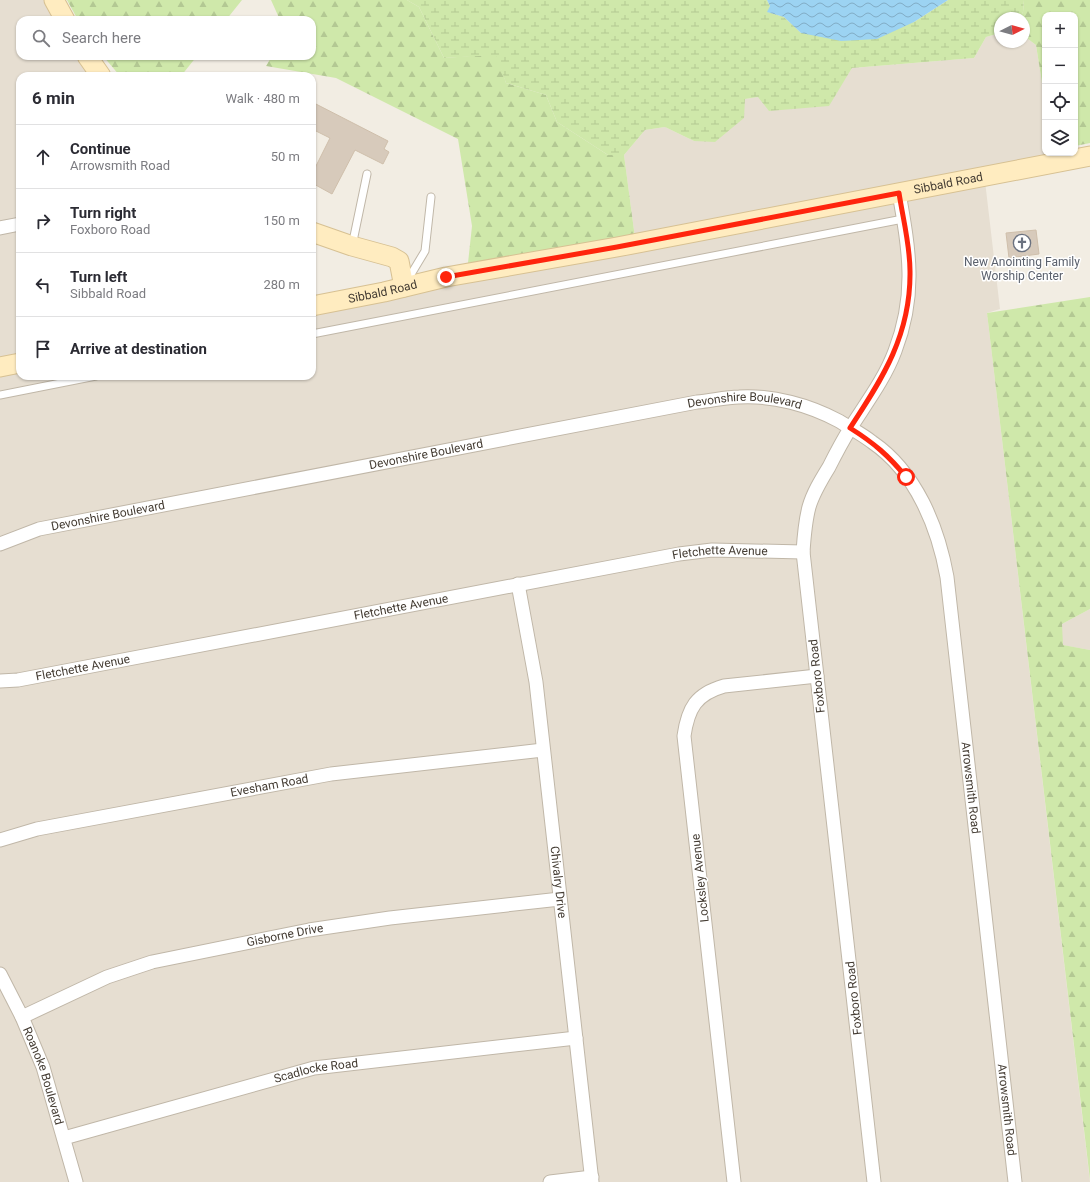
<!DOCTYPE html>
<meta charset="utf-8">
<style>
:root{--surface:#fff;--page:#f7f7f7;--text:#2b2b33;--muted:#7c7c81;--line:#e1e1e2}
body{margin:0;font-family:Roboto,sans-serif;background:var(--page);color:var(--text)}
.controls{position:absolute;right:12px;top:12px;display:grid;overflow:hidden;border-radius:8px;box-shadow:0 1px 3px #0004}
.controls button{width:36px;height:36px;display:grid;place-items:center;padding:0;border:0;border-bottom:1px solid var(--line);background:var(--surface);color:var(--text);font:20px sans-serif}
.compass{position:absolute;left:994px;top:12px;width:36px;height:36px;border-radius:50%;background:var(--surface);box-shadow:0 1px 3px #0004;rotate:84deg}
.stop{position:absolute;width:12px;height:12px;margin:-9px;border:3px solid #ff250d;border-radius:50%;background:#fff}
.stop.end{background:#ff250d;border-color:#fff;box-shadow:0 1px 4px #0008}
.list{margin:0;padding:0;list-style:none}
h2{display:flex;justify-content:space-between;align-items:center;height:52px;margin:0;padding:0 16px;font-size:17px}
h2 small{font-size:13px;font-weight:400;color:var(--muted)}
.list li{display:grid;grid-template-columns:26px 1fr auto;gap:12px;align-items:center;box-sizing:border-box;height:64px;padding:0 16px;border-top:1px solid var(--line)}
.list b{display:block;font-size:15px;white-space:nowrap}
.list p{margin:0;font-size:13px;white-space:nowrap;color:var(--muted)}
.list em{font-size:13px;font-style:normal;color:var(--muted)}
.icon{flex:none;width:22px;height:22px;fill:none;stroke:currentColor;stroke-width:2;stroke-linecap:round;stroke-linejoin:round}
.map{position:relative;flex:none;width:1090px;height:1182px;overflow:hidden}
.search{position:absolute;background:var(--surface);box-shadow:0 1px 3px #0004;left:16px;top:16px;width:300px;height:44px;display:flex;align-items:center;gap:10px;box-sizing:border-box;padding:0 14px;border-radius:12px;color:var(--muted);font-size:15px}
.panel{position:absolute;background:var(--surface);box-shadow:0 1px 3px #0004;left:16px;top:72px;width:300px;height:308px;border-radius:12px}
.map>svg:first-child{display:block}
</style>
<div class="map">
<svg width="1090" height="1182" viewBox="0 0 1090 1182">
<defs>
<pattern id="forest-firs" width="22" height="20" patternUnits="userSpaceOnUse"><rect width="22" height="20" fill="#cfe8aa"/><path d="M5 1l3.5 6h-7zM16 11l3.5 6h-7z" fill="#b3c893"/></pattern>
<pattern id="wetland-marsh" width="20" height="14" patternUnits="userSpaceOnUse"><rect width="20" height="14" fill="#cfe8aa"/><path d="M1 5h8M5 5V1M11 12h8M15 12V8" fill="none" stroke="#b3c893"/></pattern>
<pattern id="water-waves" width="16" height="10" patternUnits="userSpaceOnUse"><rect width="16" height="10" fill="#9cd3f2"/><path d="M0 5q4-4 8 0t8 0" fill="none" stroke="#81acc5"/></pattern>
</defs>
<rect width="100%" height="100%" fill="#f2ede3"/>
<path fill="#e6ded1" d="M0 0H48L58 20H20V56H81L94 76H20V358L0 362Z
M1000 33V42H1024V36L1036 45 1045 102V153H1052L1049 160 635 238 624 155 645 130 665 127 694 141 745 99 758 97 828 106 852 68 974 58 986 37Z
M985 181 1000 309 987 313 1090 1182H0V372L20 368V376H312V312Z
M1090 609V650L1062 645V624Z"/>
<path fill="url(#forest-firs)" d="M67 0H242L226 20H78Z
M271 0H407L419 7 444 58 497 54 506 83 546 95 557 122 608 155H624L635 238 468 263 472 226 458 139 336 78 266 66 272 56H312V20H280Z
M1024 0H1090V143L1075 146V15H1045V102L1036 45 1024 36V18H1020L1023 12Z
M103 56H197L181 76H120Z
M1090 297V609L1062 624 1063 645 1090 650V1180L987 313Z"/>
<path fill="url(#wetland-marsh)" d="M407 0H767L770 6 768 12 784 17 801 33 914 22 948 0H1024L1023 12 1020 18H1000V33L986 37 974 58 852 68 829 106 769 111 758 97 745 99 744 118 715 142 694 141 665 127 645 130 624 155H608L557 122 546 95 506 83 496 55 444 58 419 7Z"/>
<path fill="url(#water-waves)" d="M767 0H948L914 22 877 39 841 41 801 33 784 17 767 12 770 6Z"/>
<path fill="#d7cabb" stroke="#cfbfab" d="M312 102 388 141 384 149 389 152 383 164 355 150 332 194 312 183V174L330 138 312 129Z
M1036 230 1039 254 1009 258 1006 233Z"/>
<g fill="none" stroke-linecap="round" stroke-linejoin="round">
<defs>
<path id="lane" d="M352 246 367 174
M407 281 425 251 431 197
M312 334 903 219
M0 395 96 376"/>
<g id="street">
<path d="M0 228 20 224"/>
<path id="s1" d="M0 544 39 529 697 402C711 401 725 397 739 397 773 395 809 405 839 421 850 428 862 434 872 442 916 472 938 527 947 577L1015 1182"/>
<path id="s2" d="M518 584 536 682 592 1182"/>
<path id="s3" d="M0 681 18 680 679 554 712 550 803 552"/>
<path id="s4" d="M0 840 37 829 331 774 543 750"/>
<path id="s5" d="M0 974 22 1017 43 1067 76 1182"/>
<path id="s6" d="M22 1017 107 977 152 962 309 930 390 918 560 899"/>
<path id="s7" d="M64 1138 314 1068 576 1038"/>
<path d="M550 1182 592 1177"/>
<path d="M734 1182 684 736C688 708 696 694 724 686L817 676"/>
<path d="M874 1182 803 552C804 537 805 522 809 507 813 493 821 480 829 467 836 453 843 440 851 427 867 402 885 378 895 351 917 294 909 250 899 193"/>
</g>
<g id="secondary">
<path d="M54 0 65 20"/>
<path d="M87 56 101 76"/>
<path d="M312 232 352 246 392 257 399 261 404 287"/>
<path id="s8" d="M312 306 384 292 446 277 617 247 1090 156"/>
<path d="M0 367 20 363"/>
</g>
</defs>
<use href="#lane" stroke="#c0b7a8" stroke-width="9"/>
<use href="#street" stroke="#c0b7a8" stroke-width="15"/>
<use href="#secondary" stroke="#d7c193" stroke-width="21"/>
<use href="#lane" stroke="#fff" stroke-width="7"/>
<use href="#street" stroke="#fff" stroke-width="13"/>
<use href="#secondary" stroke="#ffecc0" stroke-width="19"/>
</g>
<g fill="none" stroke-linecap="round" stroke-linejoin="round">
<path stroke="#ff250d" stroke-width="5" d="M446 277 617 247 899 193C903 219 910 245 910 271 911 334 883 378 850 428 874 443 889 456 906 477"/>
</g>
<defs>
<symbol id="church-ring" viewBox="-11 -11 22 22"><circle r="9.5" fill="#fff" stroke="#6b7280" stroke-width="1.5"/><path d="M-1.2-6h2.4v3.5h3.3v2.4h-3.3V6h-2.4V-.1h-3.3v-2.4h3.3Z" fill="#6b7280"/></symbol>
</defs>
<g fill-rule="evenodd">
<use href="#church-ring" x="1012" y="233" width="20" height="20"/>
</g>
<g text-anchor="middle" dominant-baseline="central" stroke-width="3" stroke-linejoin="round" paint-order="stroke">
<g font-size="12" fill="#443c33" stroke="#fff">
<text stroke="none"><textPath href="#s8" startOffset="648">Sibbald Road</textPath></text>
<text stroke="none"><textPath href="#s8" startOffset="72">Sibbald Road</textPath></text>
<text stroke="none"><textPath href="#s1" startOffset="760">Devonshire Boulevard</textPath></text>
<text stroke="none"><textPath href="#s1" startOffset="436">Devonshire Boulevard</textPath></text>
<text stroke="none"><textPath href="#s1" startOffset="112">Devonshire Boulevard</textPath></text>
<text stroke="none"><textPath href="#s3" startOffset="732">Fletchette Avenue</textPath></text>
<text stroke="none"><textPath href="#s3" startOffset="408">Fletchette Avenue</textPath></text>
<text stroke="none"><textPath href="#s3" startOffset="84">Fletchette Avenue</textPath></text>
<text transform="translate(817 676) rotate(-96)">Foxboro Road</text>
<text stroke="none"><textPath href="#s4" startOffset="275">Evesham Road</textPath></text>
<text stroke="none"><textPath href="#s1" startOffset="1268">Arrowsmith Road</textPath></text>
<text transform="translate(700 878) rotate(-96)">Locksley Avenue</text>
<text stroke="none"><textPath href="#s2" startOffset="301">Chivalry Drive</textPath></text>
<text stroke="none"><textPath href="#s6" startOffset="277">Gisborne Drive</textPath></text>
<text transform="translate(854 998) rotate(-96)">Foxboro Road</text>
<text stroke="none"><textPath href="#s7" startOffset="261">Scadlocke Road</textPath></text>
<text stroke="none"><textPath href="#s5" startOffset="111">Roanoke Boulevard</textPath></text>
<text stroke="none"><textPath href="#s1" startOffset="1592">Arrowsmith Road</textPath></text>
</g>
<g font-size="12" fill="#5b616d" stroke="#fff">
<text x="1022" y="262">New Anointing Family<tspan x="1022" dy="14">Worship Center</tspan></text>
</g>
</g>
</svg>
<div class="controls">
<button>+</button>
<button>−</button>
<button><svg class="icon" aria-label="locate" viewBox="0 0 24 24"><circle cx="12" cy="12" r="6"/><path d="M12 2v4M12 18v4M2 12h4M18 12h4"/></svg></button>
<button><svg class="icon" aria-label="layers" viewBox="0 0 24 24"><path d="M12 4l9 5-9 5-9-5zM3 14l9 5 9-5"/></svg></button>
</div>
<svg class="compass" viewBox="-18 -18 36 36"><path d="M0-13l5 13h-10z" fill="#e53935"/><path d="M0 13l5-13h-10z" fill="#7c7c81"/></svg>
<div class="stop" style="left:906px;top:477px"></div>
<div class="stop end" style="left:446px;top:277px"></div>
<div class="search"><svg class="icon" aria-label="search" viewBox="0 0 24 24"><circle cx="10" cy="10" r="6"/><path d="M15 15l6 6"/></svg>Search here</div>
<section class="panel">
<h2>6 min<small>Walk · 480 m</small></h2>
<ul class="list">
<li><svg class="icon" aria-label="ahead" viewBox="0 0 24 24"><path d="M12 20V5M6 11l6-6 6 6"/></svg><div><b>Continue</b><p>Arrowsmith Road</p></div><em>50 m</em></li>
<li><svg class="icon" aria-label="right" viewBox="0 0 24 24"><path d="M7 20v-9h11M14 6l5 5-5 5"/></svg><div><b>Turn right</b><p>Foxboro Road</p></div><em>150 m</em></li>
<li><svg class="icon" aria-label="left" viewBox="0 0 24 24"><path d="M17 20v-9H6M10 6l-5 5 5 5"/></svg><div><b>Turn left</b><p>Sibbald Road</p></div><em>280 m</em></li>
<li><svg class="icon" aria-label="arrive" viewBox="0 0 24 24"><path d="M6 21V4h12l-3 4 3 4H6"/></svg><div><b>Arrive at destination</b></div></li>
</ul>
</section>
</div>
